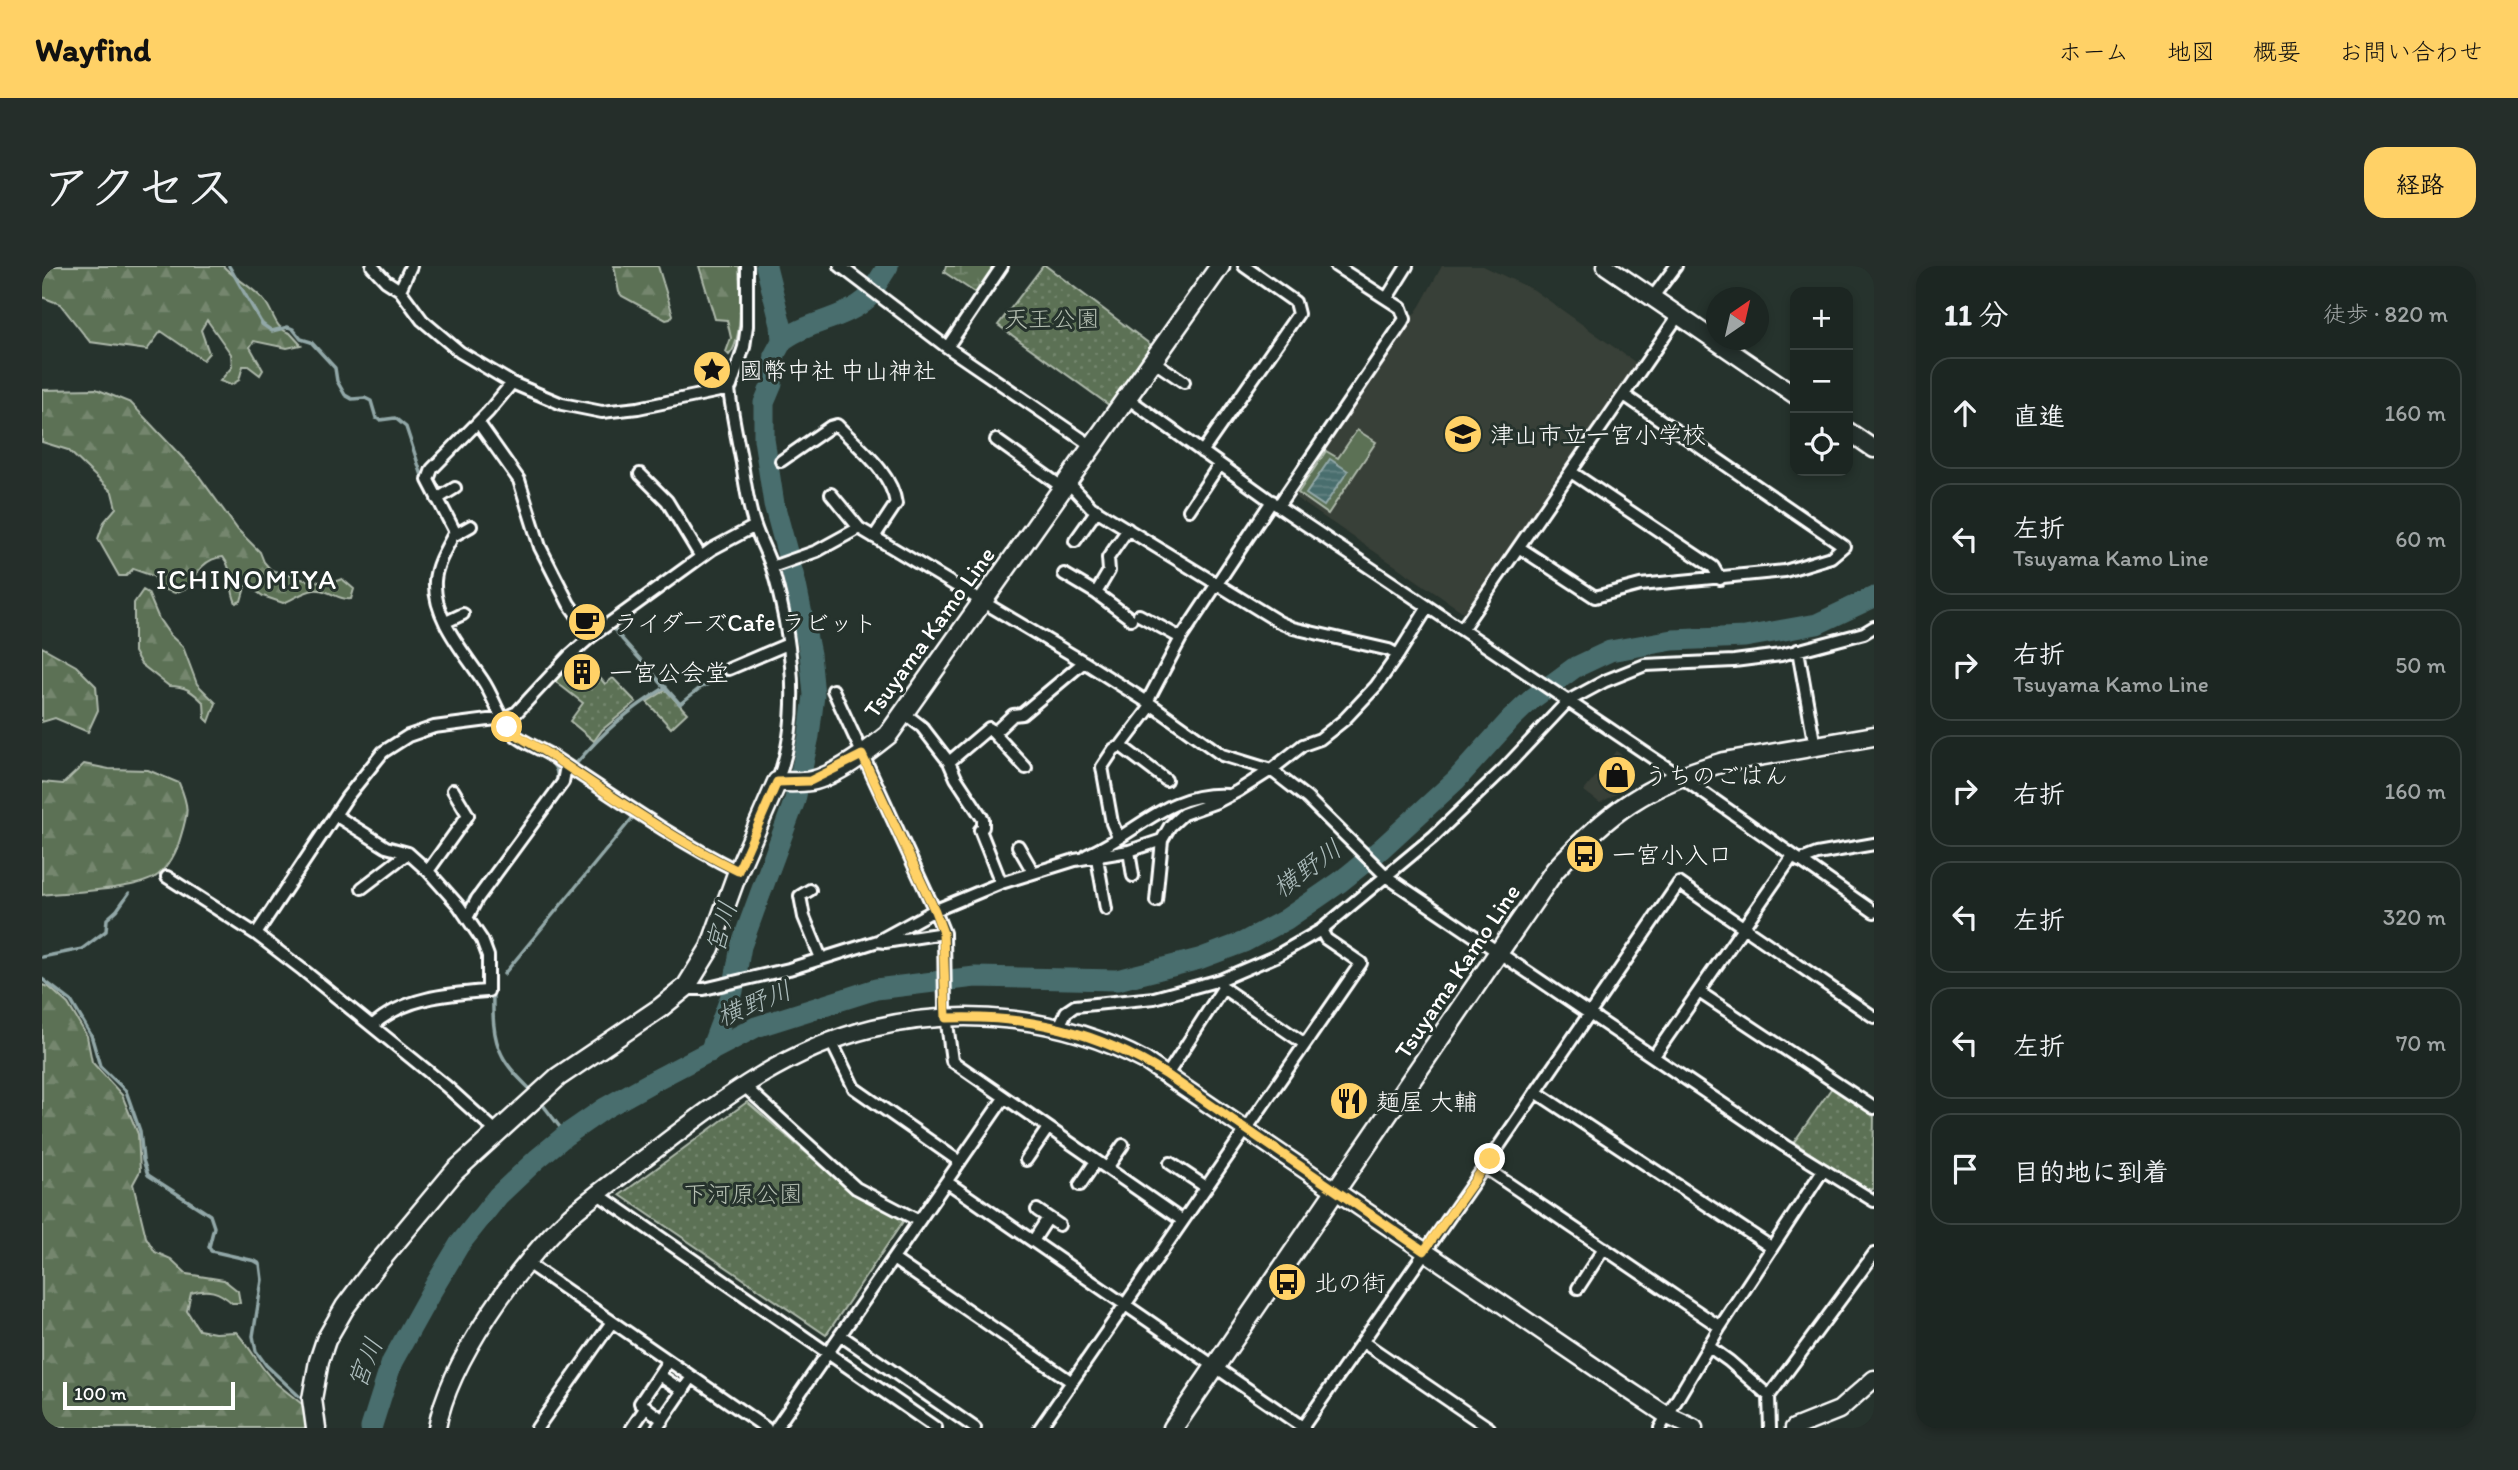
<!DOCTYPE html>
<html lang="ja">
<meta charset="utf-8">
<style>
:root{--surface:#1c2622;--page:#252e2a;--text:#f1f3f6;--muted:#a0a5a5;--line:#3a4340;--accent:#ffd166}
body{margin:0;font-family:Itim,"Klee One",sans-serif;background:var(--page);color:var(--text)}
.controls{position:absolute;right:21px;top:21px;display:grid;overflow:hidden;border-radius:14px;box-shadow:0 4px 10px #0003}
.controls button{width:63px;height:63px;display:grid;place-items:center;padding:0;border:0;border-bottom:2px solid var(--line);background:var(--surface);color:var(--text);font:35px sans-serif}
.compass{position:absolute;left:1664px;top:21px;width:63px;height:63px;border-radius:50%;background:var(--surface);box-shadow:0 4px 10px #0003;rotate:34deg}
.scale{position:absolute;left:21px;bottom:18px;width:172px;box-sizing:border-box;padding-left:7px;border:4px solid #fff;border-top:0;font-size:19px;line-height:24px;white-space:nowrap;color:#fff;-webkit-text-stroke:5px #26332d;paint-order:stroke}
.stop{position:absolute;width:21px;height:21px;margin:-16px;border:5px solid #ffd166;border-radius:50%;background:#fff}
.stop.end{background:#ffd166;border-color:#fff;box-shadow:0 2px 7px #0008}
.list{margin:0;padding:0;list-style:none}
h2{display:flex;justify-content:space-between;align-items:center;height:91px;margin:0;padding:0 28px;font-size:30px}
h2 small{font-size:23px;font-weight:400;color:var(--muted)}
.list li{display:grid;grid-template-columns:46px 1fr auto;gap:21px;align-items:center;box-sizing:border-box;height:112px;margin:0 14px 14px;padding:0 14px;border:2px solid var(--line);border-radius:21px}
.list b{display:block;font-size:26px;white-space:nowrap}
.list p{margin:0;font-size:23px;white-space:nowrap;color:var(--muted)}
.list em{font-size:23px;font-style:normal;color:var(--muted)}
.icon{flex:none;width:38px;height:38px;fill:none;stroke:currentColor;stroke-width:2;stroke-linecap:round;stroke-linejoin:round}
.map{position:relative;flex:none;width:1832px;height:1162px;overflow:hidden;border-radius:21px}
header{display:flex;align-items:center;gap:42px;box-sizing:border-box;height:98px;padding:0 35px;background:var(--accent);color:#111}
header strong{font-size:33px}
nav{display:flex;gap:38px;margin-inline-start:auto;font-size:24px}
.intro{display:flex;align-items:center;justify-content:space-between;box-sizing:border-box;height:168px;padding:0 42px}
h1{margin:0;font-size:49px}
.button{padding:18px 32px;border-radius:21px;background:var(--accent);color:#111;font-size:24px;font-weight:700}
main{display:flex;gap:42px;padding:0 42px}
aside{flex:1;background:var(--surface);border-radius:21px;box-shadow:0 4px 10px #0003}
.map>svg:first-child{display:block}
</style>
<header>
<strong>Wayfind</strong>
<nav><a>ホーム</a><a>地図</a><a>概要</a><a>お問い合わせ</a></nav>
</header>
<div class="intro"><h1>アクセス</h1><a class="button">経路</a></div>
<main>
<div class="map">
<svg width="1832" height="1162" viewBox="0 0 1832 1162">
<defs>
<pattern id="grass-dots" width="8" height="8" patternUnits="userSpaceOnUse" patternTransform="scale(1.75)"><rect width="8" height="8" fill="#5b7155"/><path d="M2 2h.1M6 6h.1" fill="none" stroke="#74866e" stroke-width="1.8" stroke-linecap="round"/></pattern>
<pattern id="forest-firs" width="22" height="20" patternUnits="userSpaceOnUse" patternTransform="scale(1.75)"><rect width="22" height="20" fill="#5b7155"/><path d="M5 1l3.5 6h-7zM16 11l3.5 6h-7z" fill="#74866e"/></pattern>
<pattern id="wetland-marsh" width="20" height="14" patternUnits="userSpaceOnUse" patternTransform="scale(1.75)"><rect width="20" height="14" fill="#5b7155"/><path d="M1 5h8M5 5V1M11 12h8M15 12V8" fill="none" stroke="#74866e"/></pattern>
<pattern id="water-rules" width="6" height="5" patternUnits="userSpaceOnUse" patternTransform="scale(1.75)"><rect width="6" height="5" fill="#4a6e6e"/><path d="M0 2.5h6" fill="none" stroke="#658484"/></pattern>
</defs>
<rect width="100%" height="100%" fill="#26332d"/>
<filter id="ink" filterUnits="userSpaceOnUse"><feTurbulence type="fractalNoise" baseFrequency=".0143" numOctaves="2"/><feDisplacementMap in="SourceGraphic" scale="14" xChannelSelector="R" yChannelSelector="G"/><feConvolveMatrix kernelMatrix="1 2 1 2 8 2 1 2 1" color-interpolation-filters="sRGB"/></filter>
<g filter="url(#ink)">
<path fill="#393f37" d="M1400 0H1441L1492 24 1597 99 1425 346H1421L1254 232V225L1378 40Z
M1574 485 1588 494 1591 515 1586 521 1558 537 1542 525Z"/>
<path fill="url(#grass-dots)" stroke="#adb8aa" stroke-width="2" d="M1001 0H1004L1109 79 1067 139 956 59Z
M537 386 563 418 571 412 594 436 560 464 552 475 528 455 541 437 510 413Z
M624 424 645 447 629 462 605 436Z
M1791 820 1832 847 1831 923 1822 924 1752 876Z
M705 836 811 927 862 954 784 1069 578 929Z"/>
<path fill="url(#forest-firs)" stroke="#adb8aa" stroke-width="2" d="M0 0H181C194 14 212 21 224 37 232 48 233 63 248 67L259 79 245 82 212 75 208 81 221 104 218 109 206 100H201L197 114 189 119 178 115 190 101 189 88 165 54 159 64 167 87 161 94 119 65 105 84 48 76 18 38 0 31Z
M572 0H616L631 49 628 53 624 54 580 30 577 26Z
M657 0H697C698 22 702 73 687 89L684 86 689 72 685 54 673 53Z
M54 123 89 137 154 206 196 264 218 286 222 296 229 304 263 314 289 317 300 313 312 323 309 333C296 335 286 322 272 324 262 325 250 334 241 337L221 330 204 318 199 335 194 337C186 320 192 304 181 291 165 292 153 305 149 320L133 327 121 323 111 310 91 303 84 310H77L56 273 62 256 74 242 70 226 26 184 0 176V124Z
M101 324 106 327 117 353 128 369 141 381 155 418 174 437 167 456 163 452 162 437C150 425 144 420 127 420L99 398 92 386V337Z
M0 381 34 400 54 420 56 444 46 466 13 452 0 456Z
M42 498 67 503 106 504 137 517C148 543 146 547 138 573 135 586 126 601 116 609 97 624 26 626 0 629V516L21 518Z
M0 719 7 721 26 738 45 770 50 796 80 829 96 868 98 905 91 918 104 971 113 986 129 993 145 1008 182 1014 196 1025 198 1037H190C177 1025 166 1022 149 1027L145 1045 157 1064 173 1067 194 1066C208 1080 216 1099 231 1114 241 1124 254 1132 264 1142L267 1162H0Z"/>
<path fill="url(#wetland-marsh)" stroke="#adb8aa" stroke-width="2" d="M904 0H955L935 28 902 6Z"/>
<path fill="#5b7155" stroke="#adb8aa" stroke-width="2" d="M1315 164 1334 176 1286 248 1256 227 1284 185 1296 192Z"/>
<path fill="url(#water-rules)" stroke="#92a8a8" stroke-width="2" d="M1288 193 1306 205 1282 240 1264 228Z"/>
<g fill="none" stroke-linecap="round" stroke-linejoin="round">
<path stroke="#92a8a8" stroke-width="3.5" d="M187 0 220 58 230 65 246 61 251 63 259 73 269 76 293 102 295 115 303 129 310 133 323 132 329 135 334 152 338 154 353 152 364 161 384 222 398 247
M391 301 400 279
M586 350 571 361 580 373 638 438 658 422 688 408
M409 378 423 398
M505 493C515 500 518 508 513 519
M532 500C562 465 585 445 624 421
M425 643 426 634 446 609
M429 649 449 679 450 688
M0 691 40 683 64 665 65 653 75 644 87 627
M451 703C452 730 447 765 460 789 466 802 478 813 488 823
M462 708 592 550
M0 713 29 735 49 769 58 800 84 825 98 865 101 894 106 909 168 949 172 961 167 981 169 985 213 995 218 998 220 1014 211 1070 214 1085 224 1099 260 1133
M501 839 524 869"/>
<path stroke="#4a6e6e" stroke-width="21" d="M832 22 846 0
M740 75C765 55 804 54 828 30
M668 786 691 725 699 680 753 534 767 470 772 429 768 388 754 319 732 238 722 173V137L730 118 733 88 740 75 739 59 724 0
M329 1162 350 1096 389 1026 417 979 456 930 495 893 524 869 563 842 615 813 714 761 834 723 933 711 1075 714 1157 693 1202 676 1243 654 1298 616 1339 583 1414 514 1469 453 1490 433 1532 402 1568 385 1631 374 1703 371 1775 358 1832 331"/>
<defs>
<path id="street" d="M330 0 344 15 358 24 380 54 418 86 470 117 520 138 560 146 596 142 687 123
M705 0V60L702 81 689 120 687 123C690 148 695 172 700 197 703 218 706 240 713 260 718 275 726 289 731 305 750 372 761 449 735 516
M798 0 902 79 1050 180
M358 24 369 0
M1345 32 1365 0
M1610 32 1634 0
M906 80 960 0
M1111 95 1142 116
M470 117 446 146 390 203 386 214 413 266C405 281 394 298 393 315 391 352 422 386 441 415 452 431 458 456 473 469 484 478 499 483 510 490 571 530 631 573 696 605
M1084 131 1236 240 1639 511 1832 646
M436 156 477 214 498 281 527 338 550 370
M954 174 1020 221
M1160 186 1256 48 1253 36 1202 0
M739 195 788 161 795 159C816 181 850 206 854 238L832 271
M1529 206 1671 301 1678 313
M598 208 625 235 659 291
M1025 215 1049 241 1237 356 1251 362 1347 384 1356 389 1386 341
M789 228 817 262
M395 233 413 222
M1236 240 1363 53 1359 42 1294 0
M1147 244 1177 199
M411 270 429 260
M1033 275 1055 244
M1478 282 1553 331 1598 319 1743 305 1789 291 1802 280 1582 129
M730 301 775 285 817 262 1042 396 1110 439 1180 489 1229 504 1265 532 1345 611 1743 880 1832 935
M1022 308 1054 327 1067 305 1066 292 1086 263
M1054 327 1089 353
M1097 349 1139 372
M404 356 421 348
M1420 363 1636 50
M1756 384 1773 481
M687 403 746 378
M791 424 893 645 902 667 903 742 910 795 1141 955
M1105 436 1139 372 1230 235
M862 447 880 461 907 496 914 512 941 553V561L938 564 959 617
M952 467 971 449 980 448 1042 396
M1079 480 1124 514
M907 496 947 462 984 502
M293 549 344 581 366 587 386 605 417 640 440 674 446 690V725C406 728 362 731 330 760
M1076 571 1070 557 1060 501 1072 483 1079 480 1110 439
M976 580 991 606
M1087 585 1091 610
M1045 589C1097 567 1123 526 1185 529
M1055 592 1064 643
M1757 595 1775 588 1832 578
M386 605 426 549 411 524
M125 611 214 668 261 704 404 820 456 867
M320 622 366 587
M768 624 758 630 762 651 779 692
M1114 635 1120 574
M425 652 435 633 521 516 524 500
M214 668 305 531 341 486 366 470 392 461 462 452 475 446 528 389 550 370 670 283 713 260
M836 675 889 646 959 617 1033 594 1087 585 1120 574 1128 560 1141 548 1175 536 1196 525 1229 504 1261 479 1278 473 1302 454 1334 420 1356 389
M1178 714 1181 722 1263 778
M644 721 650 723H662L747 703 836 675 843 676 902 667
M1657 726 1832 842
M1017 761 1024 746 1033 740 1112 732 1178 714 1234 690 1279 664 1391 571 1463 502 1526 435 1563 415 1603 399 1692 395 1739 389 1822 367 1832 361
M789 775 812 822 918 896
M1612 790 1750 591
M1125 809 1181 722
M701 819 814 922 877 955
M1494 826 1729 981
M984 894 1006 862
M1128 897 1164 921
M1442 901 1678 1061 1781 904
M1065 902 1081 879
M905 916 1262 1162
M1038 919 1054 895
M556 928 894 1162
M995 944 1017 959
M991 975 1006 952
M851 993 1030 1116
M485 997 724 1162
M1536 1022 1562 982
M798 1069 933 1162
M1321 1076 1447 1162
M1666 1080 1687 1095 1727 1130
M617 1109 641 1125
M621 1154 598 1137 626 1095
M495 1162 570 1056
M590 1162 604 1141
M615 1162 650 1111
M734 1162 962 832
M998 1162 1319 697 1284 673 1279 664
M1260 1162 1448 893 1637 617 1832 751
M1618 1162 1678 1061
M1728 1162 1727 1130 1832 988"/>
<path id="secondary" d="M1564 0 1753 129
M1806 165 1832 183
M395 1162C406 1097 479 994 528 950 556 926 587 904 616 882 684 830 746 783 831 762 922 740 1021 751 1103 795L1585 1123 1626 1150 1652 1162
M1752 1162 1797 1144 1832 1113"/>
<path id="primary" d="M274 1162 270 1133 277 1095 284 1074 303 1041 333 1001 413 905 516 811 618 742 644 721 668 682 696 605 735 516C746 516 758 517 769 515 794 510 826 485 846 469L1178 0
M1131 1162 1513 604C1566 546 1605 518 1682 496L1832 470"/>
</defs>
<use href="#street" stroke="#fff" stroke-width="16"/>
<use href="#secondary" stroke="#fff" stroke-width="21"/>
<use href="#primary" stroke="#fff" stroke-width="23"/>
<use href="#street" stroke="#26332d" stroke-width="10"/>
<use href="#secondary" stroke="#26332d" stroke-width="16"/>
<use href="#primary" stroke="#26332d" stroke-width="18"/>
</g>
</g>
<g fill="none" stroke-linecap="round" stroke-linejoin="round" filter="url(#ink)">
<path stroke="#ffd166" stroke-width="9" d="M465 461C479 474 495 480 511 491 571 531 631 573 696 605L735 516 768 515 820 489 893 645 901 667 904 752C987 749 1055 765 1125 809L1382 985 1448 893"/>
</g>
<defs>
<symbol id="sight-disc" viewBox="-11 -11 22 22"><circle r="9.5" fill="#ffd166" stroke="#26332d"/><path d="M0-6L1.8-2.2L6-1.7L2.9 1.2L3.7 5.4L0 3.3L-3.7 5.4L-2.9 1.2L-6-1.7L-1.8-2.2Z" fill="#111"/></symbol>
<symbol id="school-disc" viewBox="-11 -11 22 22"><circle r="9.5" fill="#ffd166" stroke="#26332d"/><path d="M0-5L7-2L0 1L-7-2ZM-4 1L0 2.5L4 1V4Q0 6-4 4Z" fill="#111"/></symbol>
<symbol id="cafe-disc" viewBox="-11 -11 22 22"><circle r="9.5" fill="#ffd166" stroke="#26332d"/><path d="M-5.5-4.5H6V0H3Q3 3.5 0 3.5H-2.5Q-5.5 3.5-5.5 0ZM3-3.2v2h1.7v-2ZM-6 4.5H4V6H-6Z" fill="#111"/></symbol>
<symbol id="building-disc" viewBox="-11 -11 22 22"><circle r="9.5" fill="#ffd166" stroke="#26332d"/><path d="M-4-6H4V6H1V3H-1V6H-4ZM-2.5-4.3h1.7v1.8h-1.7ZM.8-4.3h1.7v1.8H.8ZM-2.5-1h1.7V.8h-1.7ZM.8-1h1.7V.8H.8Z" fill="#111"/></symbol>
<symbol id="shop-disc" viewBox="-11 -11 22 22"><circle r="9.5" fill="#ffd166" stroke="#26332d"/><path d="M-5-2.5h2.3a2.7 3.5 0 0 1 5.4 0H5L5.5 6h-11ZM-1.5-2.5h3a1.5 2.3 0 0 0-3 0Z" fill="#111"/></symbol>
<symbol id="bus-disc" viewBox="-11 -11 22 22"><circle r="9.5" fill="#ffd166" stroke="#26332d"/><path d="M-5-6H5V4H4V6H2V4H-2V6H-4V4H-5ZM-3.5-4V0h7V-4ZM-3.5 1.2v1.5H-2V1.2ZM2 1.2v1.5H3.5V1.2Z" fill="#111"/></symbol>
<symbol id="restaurant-disc" viewBox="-11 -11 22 22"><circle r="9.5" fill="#ffd166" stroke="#26332d"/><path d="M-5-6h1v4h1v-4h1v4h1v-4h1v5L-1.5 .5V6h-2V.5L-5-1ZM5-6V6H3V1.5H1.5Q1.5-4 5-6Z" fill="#111"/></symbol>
</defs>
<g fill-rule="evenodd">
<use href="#sight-disc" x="648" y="82" width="44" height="44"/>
<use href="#school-disc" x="1399" y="146" width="44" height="44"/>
<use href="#cafe-disc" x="523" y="334" width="44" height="44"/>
<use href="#building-disc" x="518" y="384" width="44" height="44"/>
<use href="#shop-disc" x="1553" y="487" width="44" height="44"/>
<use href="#bus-disc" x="1521" y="566" width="44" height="44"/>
<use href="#restaurant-disc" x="1285" y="813" width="44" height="44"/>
<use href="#bus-disc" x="1223" y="994" width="44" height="44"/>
</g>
<g text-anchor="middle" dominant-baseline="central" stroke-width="6" stroke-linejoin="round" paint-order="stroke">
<g font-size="24" fill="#b5bfb2" stroke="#26332d">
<text x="1010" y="52">天王公園</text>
<text x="701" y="927">下河原公園</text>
</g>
<g font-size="24" fill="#fff" stroke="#26332d" text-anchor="start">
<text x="697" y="104">國幣中社 中山神社</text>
<text x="1448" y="168">津山市立一宮小学校</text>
<text x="572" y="356">ライダーズCafe ラビット</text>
<text x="567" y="406">一宮公会堂</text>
<text x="1602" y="509">うちのごはん</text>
<text x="1570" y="588">一宮小入口</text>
<text x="1334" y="835">麺屋 大輔</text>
<text x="1272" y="1016">北の街</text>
</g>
<g font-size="24" fill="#fff" stroke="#26332d">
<text transform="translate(887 366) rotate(-54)">Tsuyama Kamo Line</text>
<text transform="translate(1415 705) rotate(-56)">Tsuyama Kamo Line</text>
</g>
<g font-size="26" font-style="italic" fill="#aebebe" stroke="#26332d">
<text transform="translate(1265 602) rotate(-36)">横野川</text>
<text transform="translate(679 661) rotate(-73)">宮川</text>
<text transform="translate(712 737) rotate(-22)">横野川</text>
<text transform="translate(323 1097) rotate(-68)">宮川</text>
</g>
<g font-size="28" letter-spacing="2" fill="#fff" stroke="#26332d">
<text x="205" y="313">ICHINOMIYA</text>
</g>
</g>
</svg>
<div class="controls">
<button>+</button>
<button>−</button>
<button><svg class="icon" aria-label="locate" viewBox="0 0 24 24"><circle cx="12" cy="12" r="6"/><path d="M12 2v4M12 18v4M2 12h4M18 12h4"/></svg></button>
</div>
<svg class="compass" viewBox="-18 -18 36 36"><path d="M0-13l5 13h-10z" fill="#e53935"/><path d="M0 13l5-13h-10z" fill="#a0a5a5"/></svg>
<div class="scale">100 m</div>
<div class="stop" style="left:465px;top:461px"></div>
<div class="stop end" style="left:1448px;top:893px"></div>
</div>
<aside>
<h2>11 分<small>徒歩 · 820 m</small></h2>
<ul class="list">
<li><svg class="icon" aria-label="ahead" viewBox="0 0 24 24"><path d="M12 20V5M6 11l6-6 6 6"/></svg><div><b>直進</b></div><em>160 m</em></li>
<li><svg class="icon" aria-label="left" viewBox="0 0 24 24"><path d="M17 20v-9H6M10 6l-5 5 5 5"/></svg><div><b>左折</b><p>Tsuyama Kamo Line</p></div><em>60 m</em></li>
<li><svg class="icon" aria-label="right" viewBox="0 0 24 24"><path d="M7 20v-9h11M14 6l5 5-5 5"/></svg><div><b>右折</b><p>Tsuyama Kamo Line</p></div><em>50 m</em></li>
<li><svg class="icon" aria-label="right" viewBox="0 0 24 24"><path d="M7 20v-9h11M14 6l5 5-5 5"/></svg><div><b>右折</b></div><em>160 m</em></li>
<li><svg class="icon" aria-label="left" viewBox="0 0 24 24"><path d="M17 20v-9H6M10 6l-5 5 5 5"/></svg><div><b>左折</b></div><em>320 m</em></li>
<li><svg class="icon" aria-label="left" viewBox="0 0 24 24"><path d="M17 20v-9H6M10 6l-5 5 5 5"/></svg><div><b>左折</b></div><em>70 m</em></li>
<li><svg class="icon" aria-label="arrive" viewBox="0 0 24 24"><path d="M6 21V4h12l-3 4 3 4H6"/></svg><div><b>目的地に到着</b></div></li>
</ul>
</aside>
</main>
